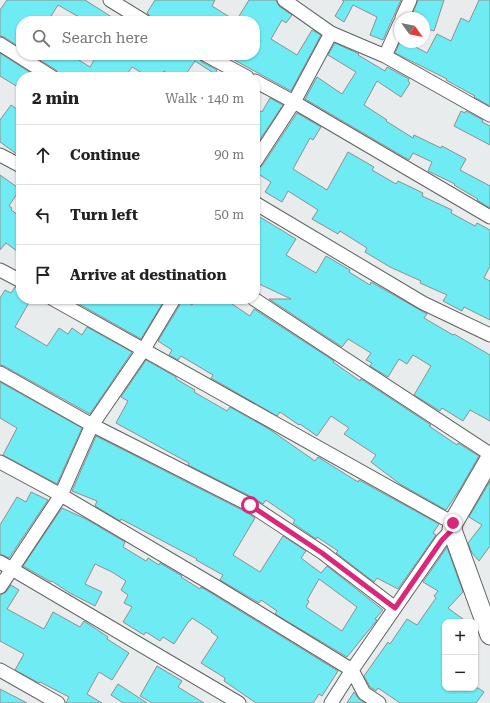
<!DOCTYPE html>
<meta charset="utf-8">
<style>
:root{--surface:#fff;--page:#f6f6f6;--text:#222;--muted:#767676;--line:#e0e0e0}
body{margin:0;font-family:"Roboto Serif",serif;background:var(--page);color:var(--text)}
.controls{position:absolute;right:12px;bottom:12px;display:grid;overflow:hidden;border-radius:8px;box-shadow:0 1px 3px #0004}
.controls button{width:36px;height:36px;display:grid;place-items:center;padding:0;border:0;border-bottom:1px solid var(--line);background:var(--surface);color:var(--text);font:20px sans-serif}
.compass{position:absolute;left:394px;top:12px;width:36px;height:36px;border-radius:50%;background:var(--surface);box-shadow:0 1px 3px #0004;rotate:123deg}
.stop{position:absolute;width:12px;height:12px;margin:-9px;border:3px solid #db2777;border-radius:50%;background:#fff}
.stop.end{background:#db2777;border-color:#fff;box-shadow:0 1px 4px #0008}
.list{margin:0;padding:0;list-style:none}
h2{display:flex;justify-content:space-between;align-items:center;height:52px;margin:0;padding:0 16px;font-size:17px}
h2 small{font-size:13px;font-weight:400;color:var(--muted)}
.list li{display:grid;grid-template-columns:26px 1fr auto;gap:12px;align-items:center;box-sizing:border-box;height:60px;padding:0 16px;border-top:1px solid var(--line)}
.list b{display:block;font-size:15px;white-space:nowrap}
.list em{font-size:13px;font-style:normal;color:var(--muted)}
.icon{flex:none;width:22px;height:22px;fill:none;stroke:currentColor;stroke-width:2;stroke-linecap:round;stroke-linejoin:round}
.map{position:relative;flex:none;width:490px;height:703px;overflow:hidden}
.search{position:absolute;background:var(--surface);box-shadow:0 1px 3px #0004;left:16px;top:16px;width:244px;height:44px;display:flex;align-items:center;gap:10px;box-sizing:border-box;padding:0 14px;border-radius:16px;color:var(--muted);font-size:15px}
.panel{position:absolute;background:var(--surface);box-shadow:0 1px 3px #0004;left:16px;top:72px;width:244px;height:232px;border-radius:16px}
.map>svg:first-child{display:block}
</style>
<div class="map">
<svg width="490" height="703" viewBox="0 0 490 703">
<rect width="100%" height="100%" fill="#e8ecec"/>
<path fill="#6fecf3" stroke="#8c9090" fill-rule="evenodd" d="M7 0H85L118 21H86L58 5 48 21H21V48L4 37 0 36V10Z
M155 0H215L212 6 236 21 249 0H276L279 6 292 15 286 23 282 20 271 39 297 55 312 30 321 35 291 91 227 56 226 57 223 55H255V21H152L151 17 147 13Z
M342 0H401L383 40 370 35 377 17 353 5 344 22 335 16 344 1Z
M418 0H444L434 31 424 28V18H411Z
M479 0H490V106L474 97 475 96 446 80 447 79 395 53 400 42H406L427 53 437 34 451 41 461 18 469 22Z
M335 43 359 54 358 55 385 71 387 67 409 79 408 81 410 83 401 97 377 81 364 105 387 120 386 121 413 138 414 135 441 148 442 146 466 159 460 170 490 186V208L477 200 478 199 454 185 455 184 428 171 432 162 413 153 409 160 305 99 317 77 342 94 356 72 328 55Z
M0 53 37 77H21V89L0 76Z
M32 55H71L90 67 97 55H198L199 59 202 62 217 70 215 74 195 61 184 77H172L164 71 159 77H149L132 67 125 77H60L56 70Z
M270 98 283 105 255 147V108L262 112Z
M11 105 21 112V157L0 142V120Z
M461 111 465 113 466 111 483 120 482 122 490 126V145L454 126Z
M297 113 321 127 313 140 310 138 293 169 327 190 348 152 374 167 372 170 396 184 398 181 423 193 422 196 452 210 451 213 475 226 477 223 490 230V266L484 278 490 281V320L464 307 462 311 443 301 447 295 420 283 421 281 390 267 365 252 367 248 340 231 338 234 312 219 318 210 288 191 282 202 265 192 271 182 255 172V170L262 166Z
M0 175 20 189 9 206 12 208 11 210 21 217V254L6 243 0 250Z
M255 214 296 239 286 255 316 273 326 256 350 270 349 272 370 285 371 282 427 314 424 318 453 335 454 334 490 355V421L470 410 463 421 442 408 440 411 414 395 431 366 413 355 407 364 399 359 388 377 370 366 372 363 366 360 371 353 348 339 342 347 269 299H291L255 282Z
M15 287 21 289V299H31L15 327 47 346 59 328 68 334 72 328 82 335 87 327 132 352 90 414 4 366 0 365V298L5 290 11 293Z
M70 299H165L141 339Z
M182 299 192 305 196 299H235L232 304 250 316 254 309 334 361 333 362 360 381 361 379 431 425 429 426 457 445 458 443 479 456 460 489 446 510 400 484 371 462 376 455 344 434 349 428 331 416 317 436 300 424 299 425 280 412 277 416 225 386 211 378 213 375 181 356 178 360 169 355 172 350 158 341 181 303Z
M146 360 176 377V379L195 390 194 392 227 411 230 407 269 429 315 461 318 457 358 482 359 480 439 524 433 533 436 535 398 589 377 578 374 582 336 553 338 551 317 537 316 539 293 523 295 520 266 500 263 504 254 498 188 465 189 463 116 423 128 401 121 397Z
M0 382 82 428 57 484 3 455 17 428 0 418Z
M96 436 246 512 255 518 233 555 260 572 283 536 306 551 301 558 321 573 327 566 383 610 375 619 377 620 347 657 275 614 277 611 261 600 259 603 220 580 223 575 196 560 197 559 121 519 120 521 95 506 97 501 72 491ZM319 579 357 607 342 631 306 607 309 601 307 600Z
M490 481V546L479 561 472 553 468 543 482 525 469 517Z
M31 492 48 500 9 558 0 554V525L17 497 26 502Z
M62 508 86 519 125 542 123 547 146 561 148 558 159 565 160 563 182 576 181 577 200 589 201 587 211 593 338 671 322 696 319 694 313 703H256L224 681 225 678 201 663 218 637 211 632 212 631 192 618 190 621H189L174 644 163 637 160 641 146 632 144 635 123 622 132 607 124 603 128 595 121 590 126 581 112 572 95 564 85 584 102 592 95 606 68 592 52 581 51 582 23 566Z
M447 547 463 592 448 608 467 622H445V688H478L484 692 476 703H400L378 688 376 691 370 687 364 676 388 642 390 644 407 619 417 625 436 598 434 596 438 591 423 582Z
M11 585 19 590 7 609 44 629 53 612 80 627 84 621 108 637 107 639 129 653 112 680 99 672 87 694 102 703H66L69 697 40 682 39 683 15 670 24 654 0 641V595L6 592Z
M157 666 182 681 178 687 204 703H152L140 696Z
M118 684 147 703H123L111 695Z
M0 689 27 703H0Z
M354 692 359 699 365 703H347Z"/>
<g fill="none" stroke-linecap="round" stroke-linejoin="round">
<defs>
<path id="street" d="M110 0 144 21
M284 0 331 33 385 56 490 115
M402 18 410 0
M0 44 52 77
M206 55 247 77
M385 56 400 23
M255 81 294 102 490 217
M0 155 21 166
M255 162 294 102 331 33
M255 203 423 303 490 335
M0 270 21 281
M53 299 453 523
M254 299 490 454
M0 373 92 425 250 505 323 553 395 608
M0 462 61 495 215 586 352 670 364 693 379 703
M0 562 239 703
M0 587 61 495 92 425 144 349 174 299
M0 670 58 703
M331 703 352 670 442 540 452 530"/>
<path id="secondary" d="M490 459 453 523 452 530 490 635"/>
</defs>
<use href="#street" stroke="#5e6161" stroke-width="15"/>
<use href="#secondary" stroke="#5e6161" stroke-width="21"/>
<use href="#street" stroke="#fff" stroke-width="13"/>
<use href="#secondary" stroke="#fff" stroke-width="19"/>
</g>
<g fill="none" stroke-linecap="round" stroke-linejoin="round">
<path stroke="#db2777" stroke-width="5" d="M250 505 322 553 395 608 442 540 452 530 453 523"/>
</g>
</svg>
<div class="controls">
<button>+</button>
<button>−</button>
</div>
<svg class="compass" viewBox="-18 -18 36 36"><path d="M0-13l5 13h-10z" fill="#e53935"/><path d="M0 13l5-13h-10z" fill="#767676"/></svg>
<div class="stop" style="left:250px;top:505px"></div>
<div class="stop end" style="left:453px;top:523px"></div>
<div class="search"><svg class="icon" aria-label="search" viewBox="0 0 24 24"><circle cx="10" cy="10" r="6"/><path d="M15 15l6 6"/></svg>Search here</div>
<section class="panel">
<h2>2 min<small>Walk · 140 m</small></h2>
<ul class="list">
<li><svg class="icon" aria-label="ahead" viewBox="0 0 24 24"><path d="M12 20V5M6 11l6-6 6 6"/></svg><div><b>Continue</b></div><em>90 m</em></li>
<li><svg class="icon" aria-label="left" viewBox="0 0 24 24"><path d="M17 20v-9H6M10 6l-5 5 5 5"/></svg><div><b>Turn left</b></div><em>50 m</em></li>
<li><svg class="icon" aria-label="arrive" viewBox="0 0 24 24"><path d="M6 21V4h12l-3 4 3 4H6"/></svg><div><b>Arrive at destination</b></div></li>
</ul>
</section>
</div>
